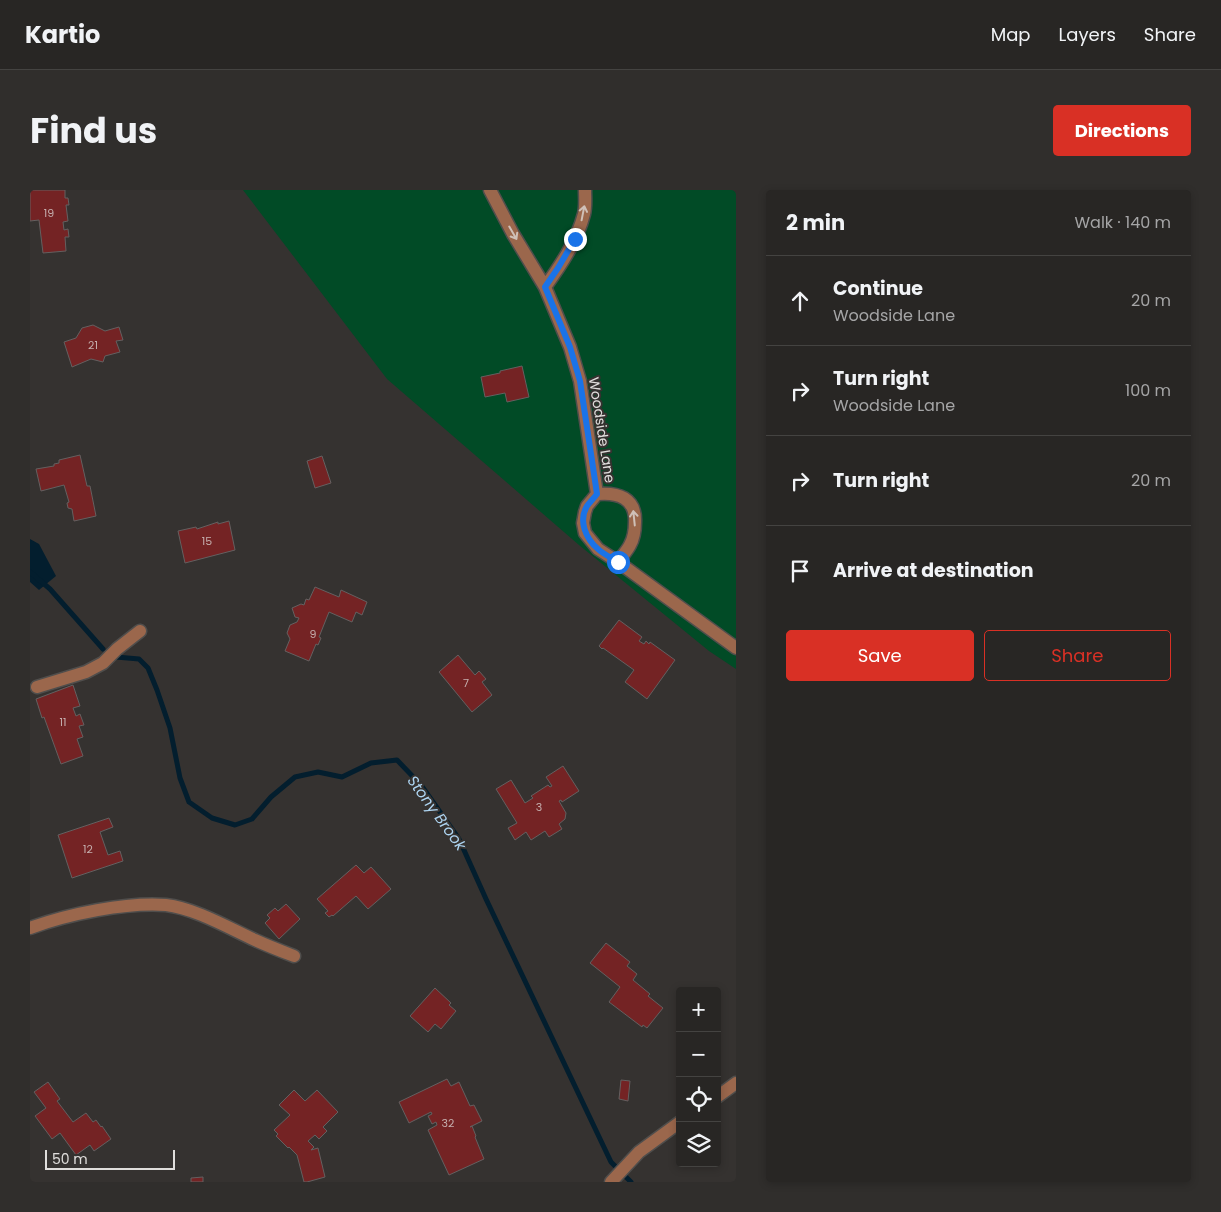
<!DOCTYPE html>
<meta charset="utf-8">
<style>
:root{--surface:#282624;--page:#302e2c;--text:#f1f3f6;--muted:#a5a5a6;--line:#444341;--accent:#d93025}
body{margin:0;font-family:Poppins,sans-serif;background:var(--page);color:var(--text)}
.controls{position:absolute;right:15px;bottom:15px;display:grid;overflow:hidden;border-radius:5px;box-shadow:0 2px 8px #0003}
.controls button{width:45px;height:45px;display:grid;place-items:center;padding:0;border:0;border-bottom:1px solid var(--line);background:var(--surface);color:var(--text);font:25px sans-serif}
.scale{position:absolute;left:15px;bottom:12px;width:130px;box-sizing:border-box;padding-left:5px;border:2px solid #e0dedc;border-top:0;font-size:14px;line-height:18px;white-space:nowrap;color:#e0dedc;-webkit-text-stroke:4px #353230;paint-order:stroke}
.stop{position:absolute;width:15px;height:15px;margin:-11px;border:4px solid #1a73e8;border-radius:50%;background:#fff}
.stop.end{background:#1a73e8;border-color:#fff;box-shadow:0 1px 5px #0008}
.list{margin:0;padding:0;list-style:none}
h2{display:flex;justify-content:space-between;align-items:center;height:65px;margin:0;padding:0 20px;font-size:21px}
h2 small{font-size:16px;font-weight:400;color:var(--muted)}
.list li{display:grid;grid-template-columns:32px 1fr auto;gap:15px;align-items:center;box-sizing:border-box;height:90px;padding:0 20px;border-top:1px solid var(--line)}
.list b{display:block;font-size:19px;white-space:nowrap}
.list p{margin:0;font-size:16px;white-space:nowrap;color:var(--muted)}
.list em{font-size:16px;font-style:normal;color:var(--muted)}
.actions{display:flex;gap:10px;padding:15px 20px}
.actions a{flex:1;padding:11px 0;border:1px solid var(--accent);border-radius:5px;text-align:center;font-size:18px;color:var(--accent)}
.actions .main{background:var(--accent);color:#fff}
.icon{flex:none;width:28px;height:28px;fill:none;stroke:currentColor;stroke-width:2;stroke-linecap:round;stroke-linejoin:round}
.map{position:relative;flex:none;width:706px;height:992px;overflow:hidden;border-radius:5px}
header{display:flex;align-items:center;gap:30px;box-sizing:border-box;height:70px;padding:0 25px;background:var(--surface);border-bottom:1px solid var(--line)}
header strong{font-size:24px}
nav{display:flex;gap:28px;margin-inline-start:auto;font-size:18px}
.intro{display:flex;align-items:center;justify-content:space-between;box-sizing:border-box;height:120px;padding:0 30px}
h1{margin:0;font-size:35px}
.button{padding:12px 22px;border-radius:5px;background:var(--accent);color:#fff;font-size:18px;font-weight:700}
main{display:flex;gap:30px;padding:0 30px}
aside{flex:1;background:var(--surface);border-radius:5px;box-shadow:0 2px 8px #0003}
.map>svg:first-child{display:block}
</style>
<header>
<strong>Kartio</strong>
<nav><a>Map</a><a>Layers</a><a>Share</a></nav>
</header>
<div class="intro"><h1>Find us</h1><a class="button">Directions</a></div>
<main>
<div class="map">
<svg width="706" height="992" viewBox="0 0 706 992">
<rect width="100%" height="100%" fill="#353230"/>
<path fill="#014b26" d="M213 0H706V479L679 461 549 355 357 189Z"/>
<path fill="#031e2e" d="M0 349 9 354 26 386 9 400 0 392Z"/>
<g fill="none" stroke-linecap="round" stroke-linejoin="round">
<path stroke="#031e2e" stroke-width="5" d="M0 382 20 399 73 459
M86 467 109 469 118 478 127 500 140 538 150 588 159 612 182 628 205 635 222 629 241 607 265 587 288 582 312 587 341 573 367 570 391 595 429 649 456 709 581 972 601 992"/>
</g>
<path fill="#742324" stroke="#646060" d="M0 0H35V8H38L39 15H36L38 31 33 32 34 40 38 39 39 47H35L36 61 13 63 9 30 0 31Z
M63 135 75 141 89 137 93 150 86 151 90 162 75 166 73 172 61 169 42 177 34 152 46 148 52 138Z
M492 176 499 207 477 212 475 203 455 207 451 187 470 183V181Z
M50 265 57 296H60L66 326 44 331 42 319 38 318 37 313 39 312 34 295 11 301 6 279 24 276V274L29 273V270Z
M292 266 301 293 285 298 277 271Z
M199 331 205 360 155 373 148 341 166 337 167 339 188 332V334Z
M285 397 309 407 311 400 337 412 332 425 326 422 322 432 299 422 289 447 291 448 288 455 286 454 279 471 255 461 260 449 257 443 260 435 267 432 269 428 265 427 262 418 271 414 274 415 276 409 279 410Z
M589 430 612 447 609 451 614 454 616 451 619 454 620 452 645 470 617 509 595 492 604 480 573 458 572 459 569 456Z
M428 465 445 485 449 481 456 489 452 492 462 505 442 522 409 482Z
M43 495 50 516 43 518 46 526 50 524 54 535 49 536 53 547 47 549 53 566 31 574 14 527 12 528 6 509Z
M533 576 549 601 532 612 531 610 529 611 536 623 535 629 529 634 532 639 519 647 515 641 501 650 496 642 485 650 478 638 487 633 466 599 481 590 495 613 503 608 501 606 518 595 520 597 522 596 516 587Z
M79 628 83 637 70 642 78 665 90 661 93 671 42 688 28 645Z
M326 675 334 683 341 677 361 699 338 719 326 706 303 726 302 725 299 727 295 723 298 721 287 709Z
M256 714 270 729 249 749 235 733 240 728 237 725 245 718 248 721Z
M576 753 600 772 597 776 607 784 603 790 620 804 618 806 633 818 617 838 613 835 612 837 579 812 590 797 560 773Z
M405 798 421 813 419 815 426 821 411 839 405 834 398 842 380 826Z
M417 889 421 896 429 892 440 916 444 915 452 931 440 937 442 936 446 946 445 947 454 969 419 985 398 940 407 935 406 932 402 934 398 926 402 924 401 922 379 933 369 912Z
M591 890 600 891 598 911 589 909Z
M18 892 30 909 27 911 43 932 56 923 63 932 66 930 71 937 72 936 81 949 64 961 60 955 46 965 30 943 22 949 5 926 16 918 4 902Z
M264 900 275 911 287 900 308 922 293 937 297 941 289 949 285 945 278 951 284 957 281 960 288 958 295 987 277 992H274L267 965 259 957 258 958 246 946 248 944 244 940 260 925 249 915Z
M173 987V992H161V988Z"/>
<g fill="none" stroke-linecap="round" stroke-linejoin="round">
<defs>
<path id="minor" d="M460 0 483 44 515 97 540 157 550 191 567 304
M515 97C531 75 547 51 554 24 556 16 555 8 555 0
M588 372C592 366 597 361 600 355 604 348 605 340 605 332 606 308 588 302 567 304L557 316 555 322 553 333 555 343 568 359 588 372 706 458
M7 497 56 482 73 473 87 459 110 441
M0 738C38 724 96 712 136 715 164 718 199 738 225 750 238 756 251 761 264 766
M687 907 706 893
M581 992 609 962 650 932"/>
</defs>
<use href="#minor" stroke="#504e4c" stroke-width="15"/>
<use href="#minor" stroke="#9b674c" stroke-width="12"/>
</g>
<defs><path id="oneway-shaft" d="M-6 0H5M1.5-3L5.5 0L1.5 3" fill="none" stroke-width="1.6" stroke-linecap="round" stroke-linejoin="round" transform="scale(1.25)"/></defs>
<g stroke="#cfc0b8">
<use href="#oneway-shaft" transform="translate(553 23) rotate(-79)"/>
<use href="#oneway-shaft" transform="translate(483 43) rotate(60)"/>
<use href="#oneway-shaft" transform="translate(604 328) rotate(-96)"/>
</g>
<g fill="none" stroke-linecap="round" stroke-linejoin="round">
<path stroke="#1a73e8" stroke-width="6" d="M545 49 528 78 515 97 540 157 550 191 567 304C564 308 560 312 557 316 548 331 556 349 568 359 573 364 582 368 588 372"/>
</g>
<g text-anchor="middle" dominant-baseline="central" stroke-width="4" stroke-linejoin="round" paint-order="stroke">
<g font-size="11" fill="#c5afae">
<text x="19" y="23">19</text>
<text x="63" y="155">21</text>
<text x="177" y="351">15</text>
<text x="283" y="444">9</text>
<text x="436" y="493">7</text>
<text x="33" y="532">11</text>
<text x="509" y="617">3</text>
<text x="58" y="659">12</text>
<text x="418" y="933">32</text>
</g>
<g font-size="14" fill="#e0dedc" stroke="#353230">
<text transform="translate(572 240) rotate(81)">Woodside Lane</text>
</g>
<g font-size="15" font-style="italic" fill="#aed5f2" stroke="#353230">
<text transform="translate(407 623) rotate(54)">Stony Brook</text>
</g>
</g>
</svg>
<div class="controls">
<button>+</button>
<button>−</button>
<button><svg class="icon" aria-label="locate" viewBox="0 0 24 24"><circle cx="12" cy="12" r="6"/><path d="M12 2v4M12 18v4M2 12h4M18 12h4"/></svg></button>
<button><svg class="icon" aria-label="layers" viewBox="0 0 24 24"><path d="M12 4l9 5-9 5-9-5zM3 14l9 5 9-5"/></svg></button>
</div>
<div class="scale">50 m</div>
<div class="stop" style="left:588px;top:372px"></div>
<div class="stop end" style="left:545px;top:49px"></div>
</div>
<aside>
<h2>2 min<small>Walk · 140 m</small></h2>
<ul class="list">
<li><svg class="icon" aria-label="ahead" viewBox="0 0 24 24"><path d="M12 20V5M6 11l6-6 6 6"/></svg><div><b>Continue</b><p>Woodside Lane</p></div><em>20 m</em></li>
<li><svg class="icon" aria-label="right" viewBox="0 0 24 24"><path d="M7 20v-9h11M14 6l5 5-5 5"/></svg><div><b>Turn right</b><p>Woodside Lane</p></div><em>100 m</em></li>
<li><svg class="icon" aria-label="right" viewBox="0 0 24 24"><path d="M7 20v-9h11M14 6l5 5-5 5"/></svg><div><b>Turn right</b></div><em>20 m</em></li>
<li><svg class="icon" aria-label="arrive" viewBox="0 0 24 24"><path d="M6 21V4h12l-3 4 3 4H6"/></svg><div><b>Arrive at destination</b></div></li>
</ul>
<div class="actions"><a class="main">Save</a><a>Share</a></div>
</aside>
</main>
